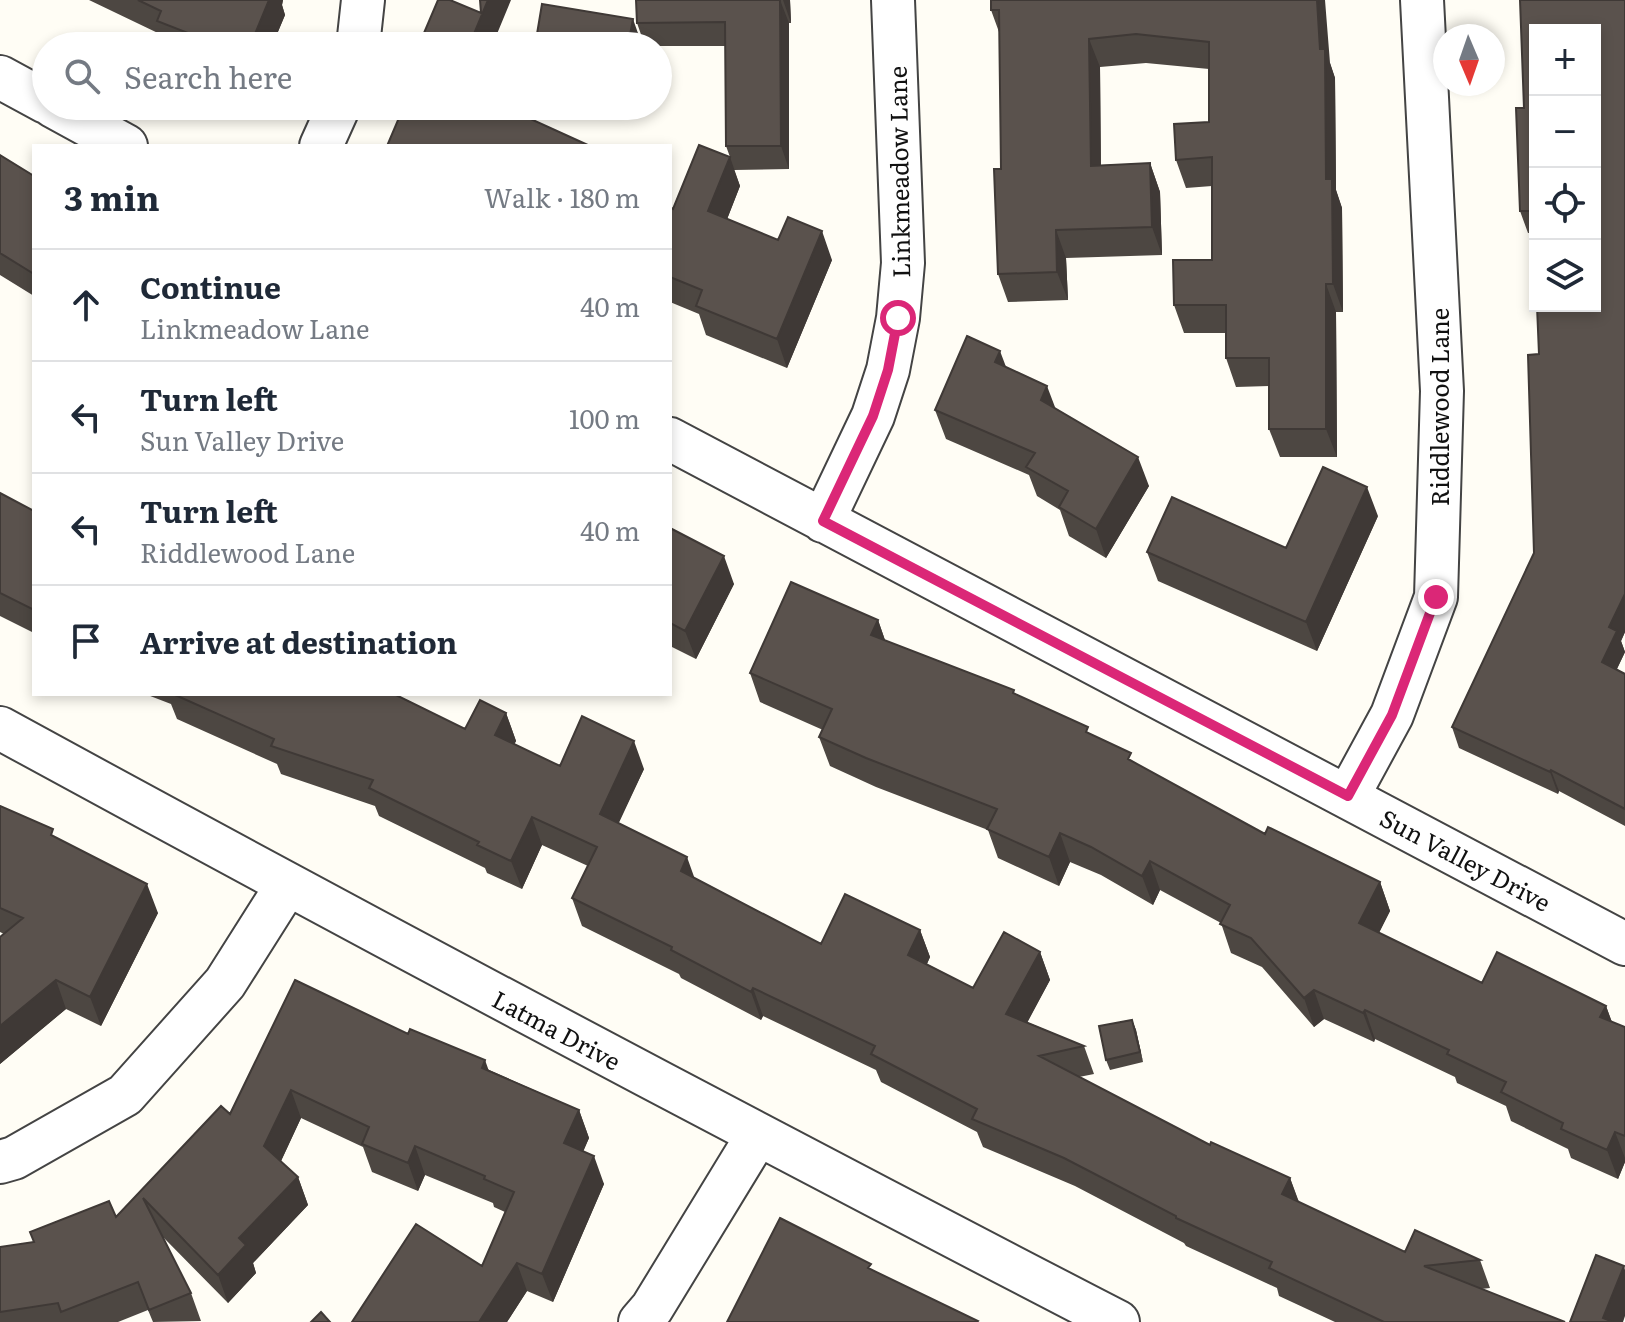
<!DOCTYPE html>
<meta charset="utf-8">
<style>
:root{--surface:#fff;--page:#f6f6f7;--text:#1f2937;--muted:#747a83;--line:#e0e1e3}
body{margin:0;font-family:Literata,serif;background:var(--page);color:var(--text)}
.controls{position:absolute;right:24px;top:24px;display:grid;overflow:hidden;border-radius:0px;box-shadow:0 4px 12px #0003}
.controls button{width:72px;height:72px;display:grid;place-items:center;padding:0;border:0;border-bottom:2px solid var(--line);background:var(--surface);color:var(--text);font:40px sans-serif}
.compass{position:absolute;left:1433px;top:24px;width:72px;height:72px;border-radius:50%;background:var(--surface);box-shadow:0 4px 12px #0003;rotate:178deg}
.stop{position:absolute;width:24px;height:24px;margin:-18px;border:6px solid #db2777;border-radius:50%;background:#fff}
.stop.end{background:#db2777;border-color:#fff;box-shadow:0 2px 8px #0008}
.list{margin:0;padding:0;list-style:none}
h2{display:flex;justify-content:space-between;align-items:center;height:104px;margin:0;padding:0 32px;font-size:34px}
h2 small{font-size:26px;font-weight:400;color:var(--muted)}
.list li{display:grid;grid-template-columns:52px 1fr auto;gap:24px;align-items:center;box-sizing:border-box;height:112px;padding:0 32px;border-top:2px solid var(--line)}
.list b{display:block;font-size:30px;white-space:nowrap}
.list p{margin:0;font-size:26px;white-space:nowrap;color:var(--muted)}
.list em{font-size:26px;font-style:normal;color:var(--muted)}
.icon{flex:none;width:44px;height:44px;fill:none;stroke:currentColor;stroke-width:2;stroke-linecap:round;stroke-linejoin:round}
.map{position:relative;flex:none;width:1625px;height:1322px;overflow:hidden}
.search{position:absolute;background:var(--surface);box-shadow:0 4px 12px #0003;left:32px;top:32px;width:640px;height:88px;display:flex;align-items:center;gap:20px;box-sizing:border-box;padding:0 28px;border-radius:44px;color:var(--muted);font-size:30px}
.panel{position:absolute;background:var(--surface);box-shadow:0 4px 12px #0003;left:32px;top:144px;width:640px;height:552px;border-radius:0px}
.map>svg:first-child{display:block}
</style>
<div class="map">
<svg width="1625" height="1322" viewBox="0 0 1625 1322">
<rect width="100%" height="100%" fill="#fffdf5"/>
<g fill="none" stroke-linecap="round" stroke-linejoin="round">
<defs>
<path id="minor" d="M358 46 363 0
M0 77 46 102
M53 106 126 146
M321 146 339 106
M670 439 1625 944
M823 521 873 416 888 370 898 318 903 263 893 0
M0 728C370 930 743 1128 1118 1322
M1348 796 1392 715 1436 597 1442 391 1422 0
M0 1162 14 1158 125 1095 225 983 287 885
M640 1322 652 1308 757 1136"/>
</defs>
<use href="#minor" stroke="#444" stroke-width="46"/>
<use href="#minor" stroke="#fff" stroke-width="42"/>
</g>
<path fill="#4d4742" d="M89 0H283L282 5 285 15 272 46H166L162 35Z
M636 0H790L791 23H789V169L734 170 740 186 727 219 778 240 832 260 787 368 706 335 699 314 670 302V207L673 209 730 157 726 146 725 46H645L637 23Z
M991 0 1330 63 1335 78 1336 190 1342 208 1343 312H1336L1337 457H1280L1269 429V386L1236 387 1226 358V333H1184L1174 305 1212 260V186L1186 188 1176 160 1209 122V69L1146 63 1100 67 1101 165 1150 163 1160 192 1162 255 1066 258 1068 300 1008 302 998 274 1001 169 999 32 991 10Z
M1625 0V632L1621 641 1625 652 1617 669 1625 674V826L1559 791 1558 794 1459 748 1452 727 1534 553 1539 354 1535 233H1528L1520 211Z
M481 13 492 46H423L421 40Z
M0 155 34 176V296L0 275Z
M1006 368 1149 486 1106 558 1069 536 1060 510 1037 496 1029 475 946 439 935 410Z
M0 493 34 511V633L0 616Z
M1378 516 1317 651 1158 581 1147 552 1286 548Z
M670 528 734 584 696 659 670 646Z
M878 620 885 640 1016 694 1091 734 1135 763 1265 834 1380 882 1390 911 1379 933 1482 983 1606 1006 1612 1022 1625 1027V1162L1618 1179 1571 1158 1568 1149 1511 1121 1506 1106 1457 1083 1455 1077 1375 1039 1374 1042 1324 1019 1314 1027 1262 967 1231 953 1221 923 1160 890 1153 905 1101 875 1070 862 1059 886 998 858 988 830 876 787 830 766 819 737 823 730 760 702 750 673Z
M145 694H394L465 729 506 713 516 741 514 744 560 766 644 769 618 823 695 878 821 944 920 930 930 957 927 964 973 988 1040 952 1050 980 1027 1022 1084 1046 1094 1074 1079 1077 1210 1145 1290 1178 1299 1202 1405 1252 1480 1260 1490 1288 1481 1289 1565 1322H1335L1279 1296 1277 1288 1186 1246 1184 1243 1075 1186 983 1147 977 1132 881 1082 876 1070 763 1016 761 1020 681 978 679 974 582 926 572 898 588 866 542 845 522 889 487 873 485 868 379 816 375 806 281 774 277 764 177 719 171 704Z
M0 806 57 838 158 913 101 1026 66 1009 0 1064V937L4 934 0 932Z
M1132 1020 1136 1030 1143 1062 1110 1070 1106 1060Z
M408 1034 579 1110 589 1138 583 1151 604 1184 553 1302 527 1291 507 1322H352L482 1266 505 1212 494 1207 493 1203 425 1175 418 1191 372 1172 363 1147 301 1118 281 1161 298 1177 308 1205 253 1263 256 1273 228 1303 161 1235 191 1293 201 1321 153 1322 148 1310 118 1322H0V1247L33 1242 116 1217 230 1114Z"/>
<path fill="#3f3936" d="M269 0H283L282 5 285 15 272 46H250Z
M488 0H511L492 46H469Z
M780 0 789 23V169L781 146Z
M783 0H790L791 23Z
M1317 0H1325L1330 63 1335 78 1336 190 1342 208 1343 312 1333 284 1326 179Z
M633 19 640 39 639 46H628Z
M1089 39 1100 67 1101 194 1091 166Z
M730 157 740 186 719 240 708 211Z
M1150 163 1160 192 1162 255 1152 227Z
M1056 230 1066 258 1068 300 1057 272Z
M822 231 832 260 787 368 777 339Z
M1326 284 1336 312 1337 457 1326 429Z
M1000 351 1011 380 995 362Z
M1047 386 1058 415 1041 400Z
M1138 457 1149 486 1106 558 1096 529Z
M1367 487 1378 516 1317 651 1306 622Z
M724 556 734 584 696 659 685 631Z
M1625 594V632L1621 641 1625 652 1610 683 1602 662 1609 627Z
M878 620 888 649 871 635Z
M506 713 516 741 505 763 495 735Z
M634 741 644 769 610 842 600 814Z
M1551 770 1559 791 1558 794 1550 772Z
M532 817 542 845 522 889 511 861Z
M1060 833 1070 862 1059 886 1049 857Z
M687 857 697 885 681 871Z
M1150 861 1160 890 1153 905 1142 876Z
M1380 882 1390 911 1369 952 1359 923Z
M147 884 158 913 101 1026 90 997Z
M920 930 930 957 918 983 908 955Z
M1040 952 1050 980 1017 1042 1006 1014Z
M56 980 66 1009 0 1064V1026Z
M753 988 763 1016 761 1020 751 992Z
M1314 990 1324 1019 1314 1027 1304 998Z
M1606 1006 1616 1034 1600 1017Z
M1365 1010 1375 1039 1374 1042 1363 1013Z
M1132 1020 1136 1030 1143 1062 1140 1052Z
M485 1060 495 1088 482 1068Z
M291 1090 301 1118 275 1174 264 1146Z
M579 1110 589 1138 575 1171 564 1143Z
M1615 1132 1625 1158V1162L1618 1179 1607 1150Z
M415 1146 425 1175 418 1191 408 1163Z
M594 1156 604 1184 553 1302 542 1274Z
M298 1177 308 1205 253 1263 256 1273 228 1303 218 1275 239 1238Z
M1290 1178 1300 1206 1282 1194Z
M517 1263 527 1291 507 1322H479Z
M1624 1266 1625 1270V1316L1623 1322H1605L1603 1318Z"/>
<path fill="#5a524d" stroke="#3f3936" stroke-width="2" d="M138 0H269L250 46H221L157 21 161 11Z
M438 0H450L481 13 480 0H488L469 46H429L430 44 421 40Z
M636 0H780L781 146H726L725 22 637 23Z
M991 0H1317L1320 49H1325L1326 179H1332L1333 284H1326V429H1269V358H1226V305H1174L1173 260H1212V157L1176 160 1174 124 1209 122V42L1136 34 1089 39 1091 166 1150 163 1152 227 1056 230 1057 272 998 274 994 169H1001L999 10H991Z
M1520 0H1625V594L1609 627 1617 631 1602 662 1625 674V809L1551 770 1550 772 1452 727 1534 553 1528 355 1539 354 1537 306H1595V30H1535V223V211H1520L1516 108H1524Z
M542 4 633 19 628 46H535Z
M404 106H491L520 118 522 115 590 146H387Z
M699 145 730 157 708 211 778 240 788 217 822 231 777 339 696 306 702 290 670 277V207L673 209Z
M0 155 34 176V274L0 253Z
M967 336 1000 351 995 362 1047 386 1041 400 1138 457 1096 529 1059 507 1068 491 1026 467 1035 453 935 410Z
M1323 467 1367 487 1306 622 1147 552 1172 497 1286 548Z
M0 493 34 511V610L0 593Z
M670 528 724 556 685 631 670 623Z
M791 582 878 620 871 635 1014 690 1013 693 1088 727 1086 732 1131 753 1128 759 1265 834 1268 827 1380 882 1359 923 1482 983 1497 952 1606 1006 1600 1017 1625 1027V1136L1615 1132 1607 1150 1561 1129 1563 1123 1501 1092 1506 1082 1447 1054 1449 1050 1365 1010 1363 1013 1314 990 1304 998 1251 938 1220 924 1230 905 1150 861 1142 876 1091 847 1060 833 1049 857 987 829 997 809 866 758 819 737 832 709 750 673Z
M173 694H394L465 729 480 700 506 713 495 735 560 766 582 716 634 741 600 814 687 857 681 871 821 944 845 894 920 930 908 955 973 988 1004 932 1040 952 1006 1014 1084 1046 1039 1056 1210 1145 1211 1142 1290 1178 1282 1194 1405 1252 1415 1230 1480 1260 1424 1266 1565 1322H1384L1269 1268 1272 1262 1176 1218V1216L1064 1158 972 1119 977 1109 871 1054 875 1046 753 988 751 992 671 950 672 947 572 898 597 847 532 817 511 861 477 845 479 842 369 788 373 780 271 746 274 739Z
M0 806 53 829 51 835 147 884 90 997 56 980 0 1026V937L23 918 0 908Z
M295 980 408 1034 410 1029 485 1060 482 1068 579 1110 564 1143 594 1156 542 1274 517 1263 479 1322H352L416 1224 482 1266 514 1192 484 1179 485 1176 415 1146 408 1163 362 1144 369 1127 291 1090 264 1146 298 1177 239 1238 246 1245 218 1275 143 1198 191 1293 149 1310 138 1282 61 1312 58 1303 0 1312V1247L34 1242 30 1232 109 1201 116 1217 221 1106 230 1114Z
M1132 1020 1140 1052 1106 1060 1099 1026Z
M780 1218 871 1264 868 1268 978 1321 977 1322H727Z
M1596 1255 1624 1266 1603 1318 1613 1322H1570Z
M321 1312 330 1322H311Z"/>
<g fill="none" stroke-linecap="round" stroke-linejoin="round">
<path stroke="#db2777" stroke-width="10" d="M898 318 888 370 873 416 823 521 1348 796 1392 715 1436 597"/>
</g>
<g text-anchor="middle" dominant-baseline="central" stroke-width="8" stroke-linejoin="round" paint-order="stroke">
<g font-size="24" fill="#111" stroke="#fff">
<text transform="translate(898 172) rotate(-91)">Linkmeadow Lane</text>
<text transform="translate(1438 407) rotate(-90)">Riddlewood Lane</text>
<text transform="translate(1466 859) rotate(28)">Sun Valley Drive</text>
<text transform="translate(557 1029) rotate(28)">Latma Drive</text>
</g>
</g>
</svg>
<div class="controls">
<button>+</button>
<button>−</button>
<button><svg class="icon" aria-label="locate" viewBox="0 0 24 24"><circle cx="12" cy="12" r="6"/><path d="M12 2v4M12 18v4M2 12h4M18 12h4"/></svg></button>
<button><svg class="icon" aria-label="layers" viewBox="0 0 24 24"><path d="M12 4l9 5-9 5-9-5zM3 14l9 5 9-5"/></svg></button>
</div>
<svg class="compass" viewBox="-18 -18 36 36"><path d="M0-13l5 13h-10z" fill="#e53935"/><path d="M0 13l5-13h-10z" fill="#747a83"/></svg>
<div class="stop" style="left:898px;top:318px"></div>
<div class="stop end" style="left:1436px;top:597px"></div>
<div class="search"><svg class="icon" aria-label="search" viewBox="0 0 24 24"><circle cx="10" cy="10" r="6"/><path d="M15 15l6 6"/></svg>Search here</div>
<section class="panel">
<h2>3 min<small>Walk · 180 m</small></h2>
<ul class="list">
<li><svg class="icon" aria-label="ahead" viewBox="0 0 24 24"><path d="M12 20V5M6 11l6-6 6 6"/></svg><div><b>Continue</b><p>Linkmeadow Lane</p></div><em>40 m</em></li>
<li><svg class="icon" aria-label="left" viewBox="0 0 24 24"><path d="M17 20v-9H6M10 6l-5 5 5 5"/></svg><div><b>Turn left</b><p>Sun Valley Drive</p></div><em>100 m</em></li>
<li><svg class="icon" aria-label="left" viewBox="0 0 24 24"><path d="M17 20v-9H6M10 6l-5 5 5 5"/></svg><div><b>Turn left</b><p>Riddlewood Lane</p></div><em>40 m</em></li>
<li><svg class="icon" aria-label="arrive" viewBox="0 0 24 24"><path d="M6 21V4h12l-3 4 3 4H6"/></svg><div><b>Arrive at destination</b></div></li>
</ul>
</section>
</div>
